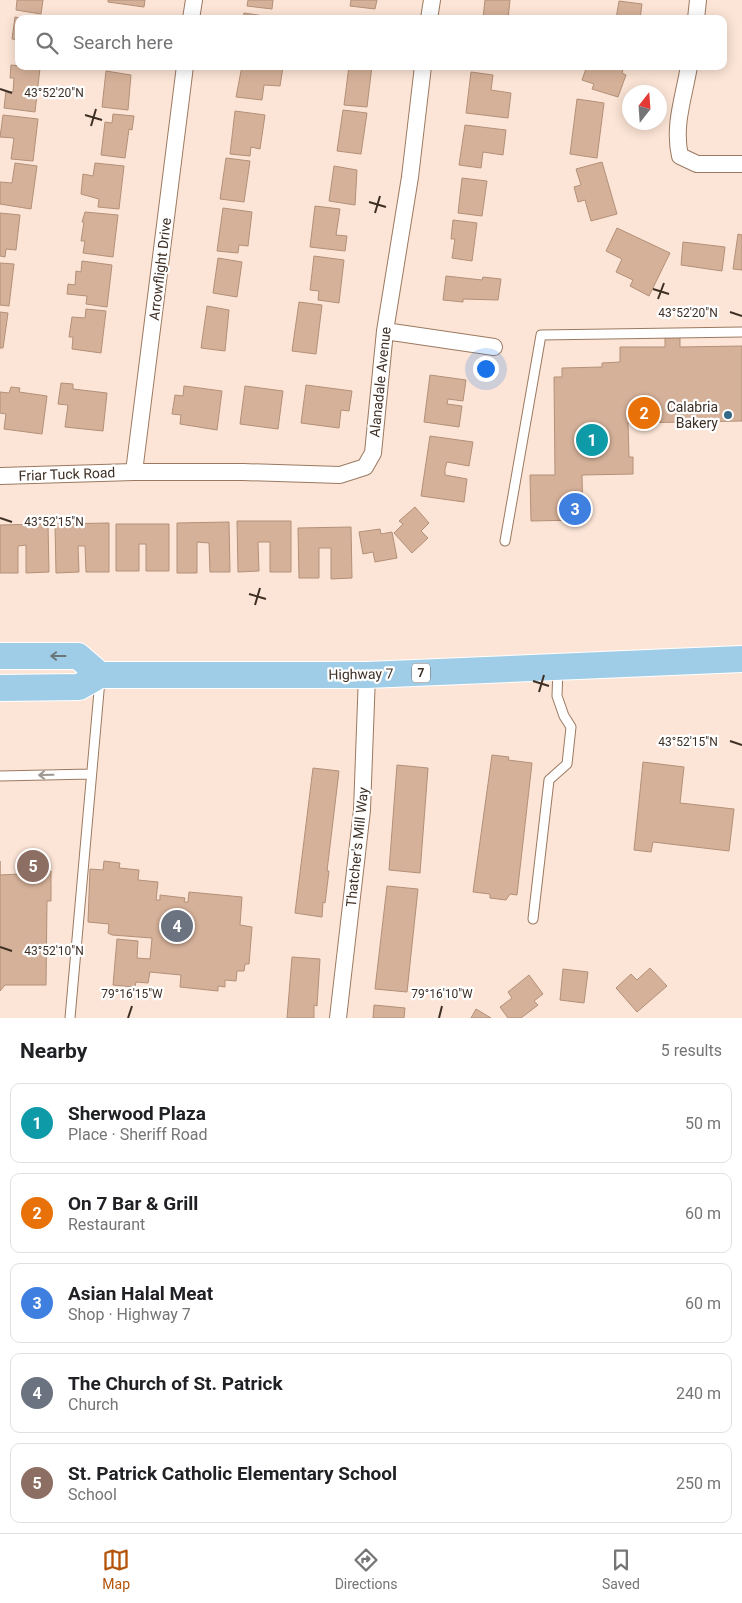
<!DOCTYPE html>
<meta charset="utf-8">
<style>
:root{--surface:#fff;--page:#f6f6f6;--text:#202124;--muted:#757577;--line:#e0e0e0;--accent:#b45309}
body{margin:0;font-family:Roboto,sans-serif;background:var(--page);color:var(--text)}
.compass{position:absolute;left:622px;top:85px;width:45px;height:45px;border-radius:50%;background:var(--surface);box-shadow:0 2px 12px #0003;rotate:17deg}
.you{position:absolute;left:485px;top:368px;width:18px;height:18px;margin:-12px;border:4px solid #fff;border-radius:50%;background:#1a73e8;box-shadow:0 0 0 8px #1a73e833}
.badge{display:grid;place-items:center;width:32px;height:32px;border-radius:50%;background:var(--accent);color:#fff;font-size:16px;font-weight:700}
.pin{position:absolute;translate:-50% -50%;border:2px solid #fff;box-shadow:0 1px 5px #0006}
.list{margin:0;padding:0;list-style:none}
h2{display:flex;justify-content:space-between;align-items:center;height:65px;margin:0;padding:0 20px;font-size:21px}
h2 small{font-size:16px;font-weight:400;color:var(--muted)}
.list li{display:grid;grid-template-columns:32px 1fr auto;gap:15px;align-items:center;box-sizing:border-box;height:80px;margin:0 10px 10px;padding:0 10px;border:1px solid var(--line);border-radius:10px}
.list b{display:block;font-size:19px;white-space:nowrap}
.list p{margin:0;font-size:16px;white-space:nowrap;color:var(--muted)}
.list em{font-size:16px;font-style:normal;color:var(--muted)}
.icon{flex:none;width:28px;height:28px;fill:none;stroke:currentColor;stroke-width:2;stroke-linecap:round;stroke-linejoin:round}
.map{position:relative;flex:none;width:742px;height:1018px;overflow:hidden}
.search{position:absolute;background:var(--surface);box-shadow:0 2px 12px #0003;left:15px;right:15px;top:15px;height:55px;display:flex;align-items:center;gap:12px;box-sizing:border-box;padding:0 18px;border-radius:10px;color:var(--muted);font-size:19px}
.sheet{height:515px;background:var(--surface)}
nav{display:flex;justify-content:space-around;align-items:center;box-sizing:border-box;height:70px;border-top:1px solid var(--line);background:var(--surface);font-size:14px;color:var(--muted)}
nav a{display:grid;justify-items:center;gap:2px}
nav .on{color:var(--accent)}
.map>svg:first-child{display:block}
</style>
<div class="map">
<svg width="742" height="1018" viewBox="0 0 742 1018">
<rect width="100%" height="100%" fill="#fce5d6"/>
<path fill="#d6b199" stroke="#b39078" d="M17 0H43L41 14 16 10Z
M108 0H145L144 7 108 2Z
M248 0H273L272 9 247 6Z
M351 0H377L375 9 350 6Z
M485 0H510L508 19 483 18Z
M619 1 642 4 640 19H616Z
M244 13 271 17 270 19H243Z
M15 17 25 19H19V40L12 39Z
M11 65 40 68 35 112 4 108 6 91 13 92 14 78H10Z
M242 66 283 67 280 86 264 85 262 100 236 97Z
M349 66H372L367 107 344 105Z
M587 66 598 69 599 66H624L622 73 626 75 618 97 592 89 594 84 582 80Z
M106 71 131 75 128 110 102 107Z
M471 72 493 75 491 90 511 93 508 118 466 113Z
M577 99 604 103 597 158 570 154Z
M343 110 367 113 361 154 337 151Z
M235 111 265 115 260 149 251 147 250 156 230 154Z
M113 114 134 116 132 130 129 129 125 158 101 155 105 122 112 123Z
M3 115 38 119 33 161 11 159 14 138 0 137Z
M465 125 506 130 503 155 483 152 481 168 459 165Z
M226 158 250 161 244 202 220 199Z
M602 162 617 214 591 221 585 200 578 202 574 187 581 185 576 169Z
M15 163 37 166 31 209 0 204V182L12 183Z
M95 163 124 166 119 209 98 207 99 199 81 194 83 174 93 176Z
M334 166 357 170 355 205 329 201Z
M462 178 487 181 482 216 458 213Z
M315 206 340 209 336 235 347 236 345 251 310 247Z
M223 208 252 212 248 246 239 245 238 253 217 251Z
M85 212 118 215 113 257 83 253 85 241H81L84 222H82Z
M0 213 20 215 16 250 6 249 5 257 0 256Z
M453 220 477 223 472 261 452 258 455 239H451Z
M617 228 670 253 649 296 630 286 633 280 616 272 622 259 606 251Z
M738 234 742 235V270L733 269Z
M683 242 725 247 722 271 681 265Z
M314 256 344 260 339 303 318 300 319 291 310 290Z
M218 258 242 262 237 297 213 293Z
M82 261 112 265 107 307 86 304 87 296 67 294 68 284 75 285 76 271 81 272Z
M0 263 14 264 9 306 0 305Z
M446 276 482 280 483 277 501 279 498 300 463 299V302L443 300Z
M299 302 322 305 316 354 292 351Z
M207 306 229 310 225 351 201 348Z
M86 309 106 311 101 353 72 349 73 337H69L72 317 85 318Z
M0 312 8 313 3 348H0Z
M680 337V347L742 346V421L628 423 629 457H633V474L582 475 583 520 531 521 530 475H555L554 377H562V368L602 367V363L620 362V347H665V338Z
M430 375 466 380 463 401 448 399 447 404 462 406 459 427 424 422Z
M61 383 73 384V389L107 393 103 431 65 427 68 405 58 404Z
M306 385 352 391 349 411 341 410 339 428 301 423Z
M184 386 222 391 217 430 180 424 181 415 172 414 175 395 183 396Z
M245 386 283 391 278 429 240 424Z
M11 387 20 388 19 392 47 396 42 434 4 429 6 414 0 413V392L9 393Z
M430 436 473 442 469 466 447 462 445 469V475L467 479 464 502 421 496Z
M415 507 429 523 421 531 428 538 412 553 394 533 403 524 399 521Z
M237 521H291V572H270V542H258L259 571 238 572Z
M229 522 230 572H210L209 543 197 542V573H177V523Z
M109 523V572H86L85 546H78L79 572 56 573 55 524Z
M48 524 49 572 26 573V545L18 546V573H0V525Z
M116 524H169V571H146V544H139V571H116Z
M351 527 352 578 331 579V548H319V578H299L298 528Z
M380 529 381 534 392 532 397 558 375 562 373 552 363 554 359 532Z
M492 755 509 757 508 760 532 763 517 895 510 894 506 900 490 898V894L473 892Z
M643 762 684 767 680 803 734 809 729 851 653 842 651 852 634 850Z
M397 765 428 768 420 873 389 870Z
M313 768 339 771 327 871H329L325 903 323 902 322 917 295 913Z
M0 861V875L20 874V870L51 871V901H47L46 985H5L0 991Z
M104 861 120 863 119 868 139 870 138 880 158 882 156 900H160V895L185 898 184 902H188L189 892 242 897 240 925 252 927 249 964H245L244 971H237L236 981 225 980V987L218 986V991L180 987 181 975 150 972 148 983 136 982 135 987 113 985 117 939 138 941 137 958 150 959 152 938 112 935 108 933 109 924 88 922 90 869 103 870Z
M387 886 418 889 407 992 375 989Z
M292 957 320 959 317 1006 314 1005V1018H287Z
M650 968 667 986 637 1012 616 988 631 974 637 980Z
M563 969 588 972 584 1003 560 1000Z
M529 975 543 994 534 1001 538 1005 521 1018H508L500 1007 512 998 508 992Z
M374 1005 405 1008 404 1018H373Z
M476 1009 491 1018H471Z"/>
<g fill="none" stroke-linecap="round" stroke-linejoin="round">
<defs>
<path id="service" d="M505 541 541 335 742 332
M0 776 91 774
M533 919 549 780 567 764 571 727 564 716 557 696 558 669
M70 1018 100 680"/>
<path id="minor" d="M191 19 194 0
M429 19 432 0
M696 19 698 0
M689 66C684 97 673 125 680 156L697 164H742
M385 331 494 347
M134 472 185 66
M0 476 134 472H243L340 475 365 467 373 453 385 331 410 177 423 66
M338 1018 362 810 367 675"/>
<path id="primary" d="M0 656H78L100 675
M0 688 79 687 100 675H367L742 659"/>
</defs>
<use href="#service" stroke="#9b7961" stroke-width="11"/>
<use href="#minor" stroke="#9b7961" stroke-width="18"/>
<use href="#primary" stroke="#fff" stroke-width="28"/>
<use href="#service" stroke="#fff" stroke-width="9"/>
<use href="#minor" stroke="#fff" stroke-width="16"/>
<use href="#primary" stroke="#9fcce6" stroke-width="26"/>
</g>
<defs><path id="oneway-shaft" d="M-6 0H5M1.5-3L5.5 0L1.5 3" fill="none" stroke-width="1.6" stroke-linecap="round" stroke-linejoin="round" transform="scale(1.25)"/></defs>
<use stroke="#6a767c" href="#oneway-shaft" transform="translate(58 656) rotate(-180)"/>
<use stroke="#9e9792" href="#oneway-shaft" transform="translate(46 775) rotate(179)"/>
<path fill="none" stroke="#3e2f25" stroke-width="2" d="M0 89 12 93M85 115 102 120M91 126 96 109M369 202 386 207M375 213 380 196M653 289 669 294M658 299 664 283M730 312 742 316M0 518 12 522M249 594 266 599M255 605 260 588M533 681 549 686M539 692 544 675M730 741 742 745M0 947 12 951M128 1018 132 1006M439 1018 442 1006"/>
<circle fill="#356885" stroke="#fff" stroke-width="2" cx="728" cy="415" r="5"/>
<g text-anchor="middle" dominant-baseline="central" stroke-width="4.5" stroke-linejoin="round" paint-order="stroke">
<rect fill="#fff" stroke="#786d66" stroke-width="1" x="412" y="663.5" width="18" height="19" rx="4"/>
<g font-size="12" font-weight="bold" fill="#3e2f25">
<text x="421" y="673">7</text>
</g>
<g font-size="14" fill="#3e2f25" stroke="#fff">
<text transform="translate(160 269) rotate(-83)">Arrowflight Drive</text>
<text transform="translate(380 382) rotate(-84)">Alanadale Avenue</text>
<text transform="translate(67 474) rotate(-2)">Friar Tuck Road</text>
<text transform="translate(361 674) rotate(-1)">Highway 7</text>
<text transform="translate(357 847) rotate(-84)">Thatcher's Mill Way</text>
</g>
<g font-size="14" fill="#3e2f25" stroke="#fff" text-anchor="end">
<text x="718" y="407">Calabria<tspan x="718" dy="16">Bakery</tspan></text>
</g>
</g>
<g font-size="12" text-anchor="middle" fill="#3e2f25" stroke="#fff" stroke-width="4.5" stroke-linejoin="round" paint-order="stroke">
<text x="54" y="97">43°52'20"N</text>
<text x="688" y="317">43°52'20"N</text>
<text x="54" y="526">43°52'15"N</text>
<text x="688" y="746">43°52'15"N</text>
<text x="54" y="955">43°52'10"N</text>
<text x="132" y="998">79°16'15"W</text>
<text x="442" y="998">79°16'10"W</text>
</g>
</svg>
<svg class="compass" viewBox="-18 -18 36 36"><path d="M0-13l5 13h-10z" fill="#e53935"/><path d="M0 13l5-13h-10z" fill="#757577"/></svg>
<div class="you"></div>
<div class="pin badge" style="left:592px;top:440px;background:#0f9aa8">1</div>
<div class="pin badge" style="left:644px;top:413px;background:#e8710a">2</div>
<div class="pin badge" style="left:575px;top:509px;background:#3f7fe0">3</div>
<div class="pin badge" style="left:177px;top:926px;background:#6b7280">4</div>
<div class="pin badge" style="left:33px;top:866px;background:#8d6e63">5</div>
<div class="search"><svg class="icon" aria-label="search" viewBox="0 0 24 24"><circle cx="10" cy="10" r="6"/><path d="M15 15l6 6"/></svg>Search here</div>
</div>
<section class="sheet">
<h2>Nearby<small>5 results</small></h2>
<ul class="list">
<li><span class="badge" style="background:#0f9aa8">1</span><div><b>Sherwood Plaza</b><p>Place · Sheriff Road</p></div><em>50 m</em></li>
<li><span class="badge" style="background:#e8710a">2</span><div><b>On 7 Bar &amp; Grill</b><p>Restaurant</p></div><em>60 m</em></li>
<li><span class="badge" style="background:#3f7fe0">3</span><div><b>Asian Halal Meat</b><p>Shop · Highway 7</p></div><em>60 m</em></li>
<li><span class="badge" style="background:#6b7280">4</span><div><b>The Church of St. Patrick</b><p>Church</p></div><em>240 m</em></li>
<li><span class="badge" style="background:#8d6e63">5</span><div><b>St. Patrick Catholic Elementary School</b><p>School</p></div><em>250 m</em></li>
</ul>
</section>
<nav>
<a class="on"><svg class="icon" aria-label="map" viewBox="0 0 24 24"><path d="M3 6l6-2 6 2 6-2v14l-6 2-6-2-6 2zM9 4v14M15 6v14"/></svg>Map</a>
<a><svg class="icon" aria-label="directions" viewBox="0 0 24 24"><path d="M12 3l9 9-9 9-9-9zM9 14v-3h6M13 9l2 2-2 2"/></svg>Directions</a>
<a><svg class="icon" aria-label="saved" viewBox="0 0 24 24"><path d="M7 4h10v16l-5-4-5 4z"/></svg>Saved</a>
</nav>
